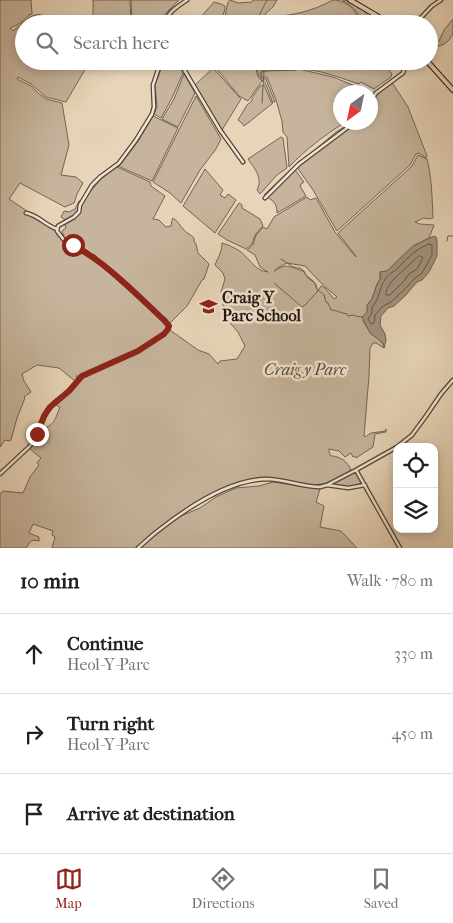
<!DOCTYPE html>
<meta charset="utf-8">
<style>
:root{--surface:#fff;--page:#f6f6f6;--text:#202124;--muted:#757577;--line:#e0e0e0;--accent:#8f2418}
body{margin:0;font-family:"IM FELL French Canon",serif;background:var(--page);color:var(--text)}
.controls{position:absolute;right:15px;bottom:15px;display:grid;overflow:hidden;border-radius:10px;box-shadow:0 2px 8px #0003}
.controls button{width:45px;height:45px;display:grid;place-items:center;padding:0;border:0;border-bottom:1px solid var(--line);background:var(--surface);color:var(--text);font:25px sans-serif}
.compass{position:absolute;left:333px;top:85px;width:45px;height:45px;border-radius:50%;background:var(--surface);box-shadow:0 2px 8px #0003;rotate:213deg}
.stop{position:absolute;width:15px;height:15px;margin:-11px;border:4px solid #8f2418;border-radius:50%;background:#fff}
.stop.end{background:#8f2418;border-color:#fff;box-shadow:0 1px 5px #0008}
.list{margin:0;padding:0;list-style:none}
h2{display:flex;justify-content:space-between;align-items:center;height:65px;margin:0;padding:0 20px;font-size:21px}
h2 small{font-size:16px;font-weight:400;color:var(--muted)}
.list li{display:grid;grid-template-columns:32px 1fr auto;gap:15px;align-items:center;box-sizing:border-box;height:80px;padding:0 20px;border-top:1px solid var(--line)}
.list b{display:block;font-size:19px;white-space:nowrap}
.list p{margin:0;font-size:16px;white-space:nowrap;color:var(--muted)}
.list em{font-size:16px;font-style:normal;color:var(--muted)}
.icon{flex:none;width:28px;height:28px;fill:none;stroke:currentColor;stroke-width:2;stroke-linecap:round;stroke-linejoin:round}
.map{position:relative;flex:none;width:453px;height:548px;overflow:hidden}
.search{position:absolute;background:var(--surface);box-shadow:0 2px 8px #0003;left:15px;right:15px;top:15px;height:55px;display:flex;align-items:center;gap:12px;box-sizing:border-box;padding:0 18px;border-radius:28px;color:var(--muted);font-size:19px}
.sheet{height:305px;background:var(--surface)}
nav{display:flex;justify-content:space-around;align-items:center;box-sizing:border-box;height:70px;border-top:1px solid var(--line);background:var(--surface);font-size:14px;color:var(--muted)}
nav a{display:grid;justify-items:center;gap:2px}
nav .on{color:var(--accent)}
.map>svg:first-child{display:block}
</style>
<div class="map">
<svg width="453" height="548" viewBox="0 0 453 548">
<rect width="100%" height="100%" fill="#e8d5b9"/>
<filter id="stains"><feTurbulence type="fractalNoise" baseFrequency=".004" numOctaves="4"/><feColorMatrix values="0 0 0 0 .2 0 0 0 0 .09 0 0 0 0 .02 0 0 0 .5 -.17"/></filter>
<radialGradient id="worn" r=".72"><stop offset=".6" stop-color="#630" stop-opacity="0"/><stop offset="1" stop-color="#630" stop-opacity=".3"/></radialGradient>
<path fill="#c6b49c" stroke="#726454" fill-rule="evenodd" d="M0 0H31L32 14 29 15C24 22 17 25 10 28L13 31C18 27 29 16 35 15 43 13 52 20 61 21 71 23 82 19 92 17L95 24H24V61H90L66 102 46 97 31 84 18 77 17 79 31 86 38 93 46 99 62 103 69 145 61 175 76 177 83 183 77 194 74 203 65 207 20 183 9 199 27 211 26 215C37 218 45 225 55 230 58 242 81 251 91 258 108 271 124 286 140 300 149 308 162 317 167 328 157 345 99 367 79 376H76L77 379 75 381 59 368 37 365 22 374 24 381 31 392 24 397 25 398 17 418 11 440 10 441 5 440 0 447Z
M93 0H130L131 24H100L93 15Z
M131 0H179L163 16 160 24H132Z
M230 0 238 3 252 2 253 0H277L273 7 265 14 268 17V24H227L226 21 220 23 214 20 225 16 228 2Z
M333 0C347 0 357 11 361 24H270V17C295 15 310 12 333 0Z
M342 0C350 0 361 5 365 12 368 15 369 20 370 24H362C359 12 352 6 342 0Z
M214 2 221 4 225 6V9L223 15C213 19 211 24 200 18Z
M452 20H453C453 23 453 30 453 33 450 43 439 49 429 45V39L434 44 439 41 444 30Z
M164 61H177L183 73 172 98 161 118 154 114 157 107 155 85Z
M221 61H254L258 77 262 81 248 101 239 96 215 67Z
M255 61H262L261 72 266 71 296 70H262L264 61H382L392 74 391 77 374 89 361 82 359 84C340 78 319 69 299 69L333 77 360 88 358 92H340V122L344 123C325 135 305 150 289 167L287 137 283 132 282 121 276 100 267 77H262L261 72V78L266 79 275 102 272 101 266 85 259 76Z
M213 68 241 99 222 130 195 85Z
M184 74 195 93 178 127 162 119 174 99Z
M391 81 408 107 427 156 426 158 419 153 416 154 410 165 337 231 313 190 296 166 336 132 351 123 370 122C371 97 370 96 391 81Z
M264 85 271 102 273 103 244 126 242 123 238 120 247 105 252 101V98L260 86Z
M196 96 221 139 216 149 200 170 181 203 170 193 153 182Z
M153 116 178 128 152 181 118 166 121 164 139 140Z
M281 137 283 138 287 168 277 175 260 194 257 190C263 178 255 169 248 159Z
M418 155 427 159C432 178 432 198 433 218L429 219 424 218 415 222 420 224 434 225 429 238 413 246 387 271 380 272V279L377 284 372 299 369 302 367 312 363 321 370 332 383 343 384 348 376 343H373L370 348 369 376 364 436 365 437 371 433 386 431V429V432L375 434 373 447 356 458 355 456 353 457 351 453 345 457 339 451 329 449V452L331 456C340 456 348 462 351 470 343 476 331 483 321 484 316 485 310 484 305 485L282 481V479L265 477 264 479 242 483 211 496 176 518 200 508 216 497 236 488 259 486 273 482 320 489 316 502 324 506 320 527 341 531 357 548H52L55 537 52 535 53 531 33 524 29 533 39 537V541L33 540 30 542 26 548H0V494L3 491 23 493 30 477 39 465 37 463 41 458 30 449V446L39 431C55 424 54 422 60 407L56 405 57 401 69 394 86 375 136 353 170 330 198 350 209 354 218 364 220 361 237 359 245 346 238 332 225 317 221 292 225 279 223 273 215 265C218 257 222 252 222 243 229 245 235 248 241 252 251 260 255 271 268 272L260 267 255 255 247 250 253 245 256 235 263 227 267 229 274 217 307 197 310 200 316 198 335 232 356 257V256L338 233 412 166ZM287 263 305 266 322 284 337 297 334 299 325 288 321 286 318 291C315 287 316 284 313 281 309 277 306 276 303 271 292 268 286 262 275 271H274L279 267Z
M117 167 150 182 151 186 165 196 153 219 159 220 166 227 171 226 172 220 173 218C178 221 180 226 184 230 187 234 191 234 194 238V241L196 244 198 253 209 264 204 279 202 280 187 306 170 323 105 265 94 254 92 255 63 237 64 235 62 232 63 230 66 228 65 225 67 221 61 217 64 211 69 212 75 209 79 201 83 200 87 192 89 193 102 178Z
M293 167 304 182 301 184 300 186 306 196 277 213C277 202 273 201 264 195Z
M205 169 223 190 220 195 225 198 228 194 236 200 215 233 183 206Z
M239 203 242 205V208L260 219 263 226 255 235 252 244 246 249 227 240 218 234Z
M351 473H357L362 480 358 486 348 487 331 484Z"/>
<path fill="#a3937f" stroke="#6e6051" d="M434 236 436 237 437 240V256L429 272 422 280 417 282 405 296 394 306 388 308 381 316 380 325 385 334 386 340 384 348 383 343 370 333 362 317 367 312V305L372 299 376 287 381 277 380 272 387 271 413 246Z"/>
<g fill="none" stroke-linecap="round" stroke-linejoin="round">
<path stroke="#605446" stroke-width="1" d="M429 244 432 245V255L422 273 414 279 408 286 391 302 383 306 375 315 374 323 371 324 368 319 372 313V307C380 299 379 287 386 278 388 274 394 272 398 268 407 258 416 249 429 244Z
M419 256H421L423 258 417 269 409 274 403 282 390 295H386V291L391 282Z"/>
<path stroke="#6e6051" stroke-width="1" d="M258 24V18L267 0
M262 103 264 71 263 61
M447 241 448 236H453
M281 259C287 262 293 269 300 268L304 271 307 277 316 284C317 292 319 290 324 295L326 302 328 303 331 310C336 310 341 313 347 314L348 316 353 315C356 317 359 316 362 317
M274 283 302 307 305 305 318 291"/>
<defs>
<path id="minor" d="M164 24C168 12 177 7 187 0
M415 24 432 6 441 0
M179 61 220 130 243 162
M370 103 376 93 403 73 407 61
M265 198 299 164 355 122
M26 213C38 215 45 225 57 229
M397 447 412 435 426 416 441 394 453 380
M356 470 397 447
M0 474 30 446 35 438 47 411 54 403 69 391 82 376 138 351 164 334 168 329 169 326 164 320 128 287 102 264 86 253 64 240 57 231 58 226 74 217 79 212 80 205 92 185 100 177 119 163 136 140 152 114 154 107 153 85 161 61
M327 485 348 488 365 485
M138 548C145 542 151 536 159 530 187 508 229 480 266 479 284 479 302 487 320 487L327 485 356 470 400 548"/>
<path id="primary" d="M350 0 379 17 386 24
M427 61 453 90"/>
</defs>
<use href="#minor" stroke="#504438" stroke-width="5"/>
<use href="#primary" stroke="#1e140d" stroke-width="6"/>
<use href="#minor" stroke="#f0e4d2" stroke-width="2.5"/>
<use href="#primary" stroke="#e8d5b9" stroke-width="4"/>
</g>
<g fill="none" stroke-linecap="round" stroke-linejoin="round">
<path stroke="#8f2418" stroke-width="6" d="M37 434 44 416 50 407 69 391 82 376 138 351 164 334 168 329 169 326 164 320C136 294 108 264 73 245"/>
</g>
<defs>
<symbol id="school-bare" viewBox="-9 -9 18 18"><path d="M0-5L7-2L0 1L-7-2ZM-4 1L0 2.5L4 1V4Q0 6-4 4Z" fill="#8f2418" stroke="#f0e4d2" stroke-width="2.5" paint-order="stroke"/></symbol>
</defs>
<g fill-rule="evenodd">
<use href="#school-bare" x="196" y="294" width="25" height="25"/>
</g>
<g text-anchor="middle" dominant-baseline="central" stroke-width="5" stroke-linejoin="round" paint-order="stroke">
<g font-size="16" font-weight="bold" fill="#1e140d" stroke="#f0e4d2" text-anchor="start">
<text x="222" y="297">Craig Y<tspan x="222" dy="18">Parc School</tspan></text>
</g>
<g font-size="16" font-style="italic" fill="#594c3f" stroke="#f0e4d2">
<text x="305" y="369">Craig y Parc</text>
</g>
</g>
<rect width="100%" height="100%" filter="url(#stains)"/>
<rect width="100%" height="100%" fill="url(#worn)"/>
</svg>
<div class="controls">
<button><svg class="icon" aria-label="locate" viewBox="0 0 24 24"><circle cx="12" cy="12" r="6"/><path d="M12 2v4M12 18v4M2 12h4M18 12h4"/></svg></button>
<button><svg class="icon" aria-label="layers" viewBox="0 0 24 24"><path d="M12 4l9 5-9 5-9-5zM3 14l9 5 9-5"/></svg></button>
</div>
<svg class="compass" viewBox="-18 -18 36 36"><path d="M0-13l5 13h-10z" fill="#e53935"/><path d="M0 13l5-13h-10z" fill="#757577"/></svg>
<div class="stop" style="left:73px;top:245px"></div>
<div class="stop end" style="left:37px;top:434px"></div>
<div class="search"><svg class="icon" aria-label="search" viewBox="0 0 24 24"><circle cx="10" cy="10" r="6"/><path d="M15 15l6 6"/></svg>Search here</div>
</div>
<section class="sheet">
<h2>10 min<small>Walk · 780 m</small></h2>
<ul class="list">
<li><svg class="icon" aria-label="ahead" viewBox="0 0 24 24"><path d="M12 20V5M6 11l6-6 6 6"/></svg><div><b>Continue</b><p>Heol-Y-Parc</p></div><em>330 m</em></li>
<li><svg class="icon" aria-label="right" viewBox="0 0 24 24"><path d="M7 20v-9h11M14 6l5 5-5 5"/></svg><div><b>Turn right</b><p>Heol-Y-Parc</p></div><em>450 m</em></li>
<li><svg class="icon" aria-label="arrive" viewBox="0 0 24 24"><path d="M6 21V4h12l-3 4 3 4H6"/></svg><div><b>Arrive at destination</b></div></li>
</ul>
</section>
<nav>
<a class="on"><svg class="icon" aria-label="map" viewBox="0 0 24 24"><path d="M3 6l6-2 6 2 6-2v14l-6 2-6-2-6 2zM9 4v14M15 6v14"/></svg>Map</a>
<a><svg class="icon" aria-label="directions" viewBox="0 0 24 24"><path d="M12 3l9 9-9 9-9-9zM9 14v-3h6M13 9l2 2-2 2"/></svg>Directions</a>
<a><svg class="icon" aria-label="saved" viewBox="0 0 24 24"><path d="M7 4h10v16l-5-4-5 4z"/></svg>Saved</a>
</nav>
